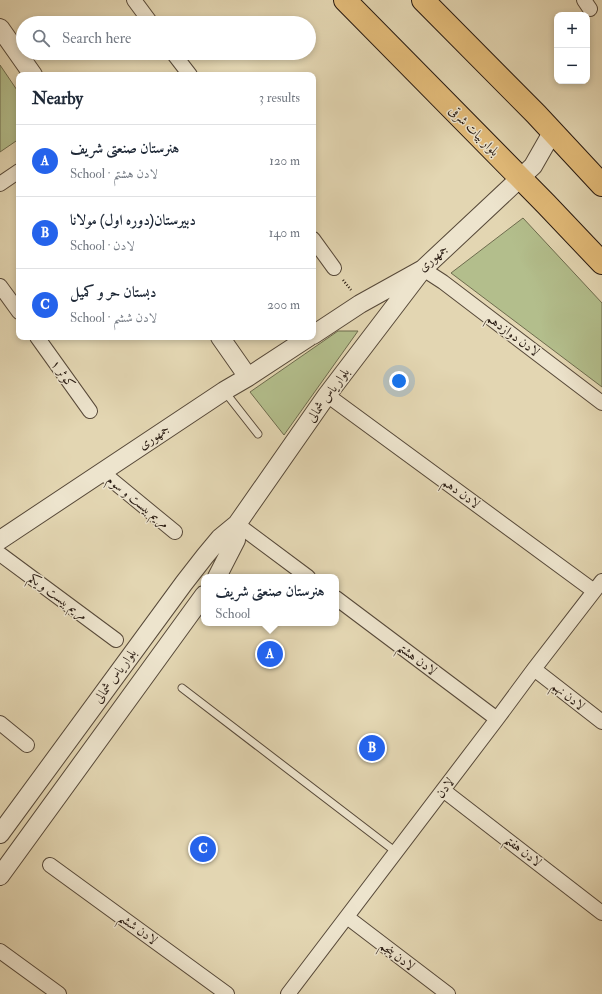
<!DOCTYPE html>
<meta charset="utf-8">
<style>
:root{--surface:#fff;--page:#f6f6f7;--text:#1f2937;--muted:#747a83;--line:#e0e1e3;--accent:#2563eb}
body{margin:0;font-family:"IM FELL Double Pica",Amiri,serif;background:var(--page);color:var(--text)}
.controls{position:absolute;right:12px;top:12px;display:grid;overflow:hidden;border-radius:8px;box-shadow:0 2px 6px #0003}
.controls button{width:36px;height:36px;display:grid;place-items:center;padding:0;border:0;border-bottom:1px solid var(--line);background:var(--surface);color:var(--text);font:20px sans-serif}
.you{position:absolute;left:399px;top:381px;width:14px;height:14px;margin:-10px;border:3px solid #fff;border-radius:50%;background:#1a73e8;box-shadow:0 0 0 6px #1a73e833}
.badge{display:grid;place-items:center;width:26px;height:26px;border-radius:50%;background:var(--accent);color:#fff;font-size:13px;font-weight:700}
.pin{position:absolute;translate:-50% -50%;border:2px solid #fff;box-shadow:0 1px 4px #0006}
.popup{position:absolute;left:201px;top:574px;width:138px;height:52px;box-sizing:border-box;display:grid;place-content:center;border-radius:8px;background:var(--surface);filter:drop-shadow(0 1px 3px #0005);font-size:13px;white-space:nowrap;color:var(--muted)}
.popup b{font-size:15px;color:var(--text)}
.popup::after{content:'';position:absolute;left:50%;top:100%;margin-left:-8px;border:8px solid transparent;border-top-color:var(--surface)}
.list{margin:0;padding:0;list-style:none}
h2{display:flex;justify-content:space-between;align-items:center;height:52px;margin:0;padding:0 16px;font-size:17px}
h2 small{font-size:13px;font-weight:400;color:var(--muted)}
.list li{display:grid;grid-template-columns:26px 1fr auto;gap:12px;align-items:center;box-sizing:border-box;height:72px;padding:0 16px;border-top:1px solid var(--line)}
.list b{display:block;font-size:15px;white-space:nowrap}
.list p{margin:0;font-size:13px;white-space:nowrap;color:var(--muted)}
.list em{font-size:13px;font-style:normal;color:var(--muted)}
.icon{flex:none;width:22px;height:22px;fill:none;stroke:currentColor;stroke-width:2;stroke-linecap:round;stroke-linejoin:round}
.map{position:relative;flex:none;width:602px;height:994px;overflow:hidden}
.search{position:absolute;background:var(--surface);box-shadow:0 2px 6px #0003;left:16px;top:16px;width:300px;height:44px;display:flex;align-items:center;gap:10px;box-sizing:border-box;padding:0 14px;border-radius:22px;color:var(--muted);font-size:15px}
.panel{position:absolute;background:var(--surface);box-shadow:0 2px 6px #0003;left:16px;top:72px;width:300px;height:268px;border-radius:8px}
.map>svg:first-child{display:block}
</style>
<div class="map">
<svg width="602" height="994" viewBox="0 0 602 994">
<rect width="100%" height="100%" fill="#e3d6b2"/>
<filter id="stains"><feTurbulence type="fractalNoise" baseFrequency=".005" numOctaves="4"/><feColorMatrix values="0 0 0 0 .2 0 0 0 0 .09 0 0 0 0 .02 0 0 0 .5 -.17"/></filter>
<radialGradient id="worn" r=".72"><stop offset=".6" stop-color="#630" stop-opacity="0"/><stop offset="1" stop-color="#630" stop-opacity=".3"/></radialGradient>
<path fill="#b3be8c" stroke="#6e6c4e" d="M0 65 19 93V139L0 152Z
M523 218 602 303V387L451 273Z
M338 331H358L284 435 250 392Z"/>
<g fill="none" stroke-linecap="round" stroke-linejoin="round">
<defs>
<path id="service" d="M225 392 258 434
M182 688 396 852"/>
<path id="minor" d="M134 0 151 23
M584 0 590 9
M173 53 190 75
M0 184 19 171
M313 239 334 268
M423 269 443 282 602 403
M0 286 19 312
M37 337 90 411
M327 395 594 591
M102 472 175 532
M237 524 308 577
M0 554 116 640
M336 598 497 719
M534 669 602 722
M0 723 27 745
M443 790 602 913
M50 865 227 994
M347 917 448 994
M0 951 59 994
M288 994 497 719 534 669 602 581"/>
<path id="tertiary" d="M0 28 33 75
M313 335 360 304 423 269 533 166 553 131
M220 337 248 377
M0 540 224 391 248 377 309 337
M217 577 236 540 237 524
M0 834 184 583 205 556 220 538 237 524 327 395 423 269
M0 876 204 595"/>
<path id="primary" d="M345 0 546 204 602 263
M423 0 536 114 602 185"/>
</defs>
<use href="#service" stroke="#574939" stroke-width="9"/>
<use href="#minor" stroke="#574939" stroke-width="16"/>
<use href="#tertiary" stroke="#574939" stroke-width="20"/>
<use href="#primary" stroke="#281a11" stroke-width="24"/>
<path stroke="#281a11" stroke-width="2.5" stroke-dasharray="1 2" stroke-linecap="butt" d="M343 280 351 290"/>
<use href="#service" stroke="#ede4cd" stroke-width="7"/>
<use href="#minor" stroke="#ede4cd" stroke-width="14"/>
<use href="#tertiary" stroke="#ede4cd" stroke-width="18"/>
<use href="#primary" stroke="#e2bb79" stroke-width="22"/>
</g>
<g text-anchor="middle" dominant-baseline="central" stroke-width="3" stroke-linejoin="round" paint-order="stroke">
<g font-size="13" fill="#281a11" stroke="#ede4cd">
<text transform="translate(474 131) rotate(45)">بلوار بیات شرقی</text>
<text transform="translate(433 258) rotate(-40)">جمهوری</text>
<text transform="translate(513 335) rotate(37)">لادن دوازدهم</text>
<text transform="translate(63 374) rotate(54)">کوثر ۱</text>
<text transform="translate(328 395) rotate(-54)">بلوار یاس شمالی</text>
<text transform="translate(154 437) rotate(-34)">جمهوری</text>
<text transform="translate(461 493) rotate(36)">لادن دهم</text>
<text transform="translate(138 502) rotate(39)">مریم بیست و سوم</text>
<text transform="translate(58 597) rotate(36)">مریم بیست و یکم</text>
<text transform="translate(417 659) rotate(37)">لادن هشتم</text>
<text transform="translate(115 676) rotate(-54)">بلوار یاس شمالی</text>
<text transform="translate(568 696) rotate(38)">لادن نهم</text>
<text transform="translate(445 788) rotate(-53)">لادن</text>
<text transform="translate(523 851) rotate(38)">لادن هفتم</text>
<text transform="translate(138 929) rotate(36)">لادن ششم</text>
<text transform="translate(397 956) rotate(37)">لادن پنجم</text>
</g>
</g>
<rect width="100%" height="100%" filter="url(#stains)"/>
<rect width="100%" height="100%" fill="url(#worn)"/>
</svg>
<div class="controls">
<button>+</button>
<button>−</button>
</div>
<div class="you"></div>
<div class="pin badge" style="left:270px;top:654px">A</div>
<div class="popup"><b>هنرستان صنعتی شریف</b>School</div>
<div class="pin badge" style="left:372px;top:748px">B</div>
<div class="pin badge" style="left:203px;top:849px">C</div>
<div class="search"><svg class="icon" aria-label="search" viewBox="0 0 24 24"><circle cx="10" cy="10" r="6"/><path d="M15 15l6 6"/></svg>Search here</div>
<section class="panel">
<h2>Nearby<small>3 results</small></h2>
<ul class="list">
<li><span class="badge">A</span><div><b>هنرستان صنعتی شریف</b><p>School · لادن هشتم</p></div><em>120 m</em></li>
<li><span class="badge">B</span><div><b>دبیرستان(دوره اول) مولانا</b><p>School · لادن</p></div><em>140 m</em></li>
<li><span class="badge">C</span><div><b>دبستان حر و کمیل</b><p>School · لادن ششم</p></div><em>200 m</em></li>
</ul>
</section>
</div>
